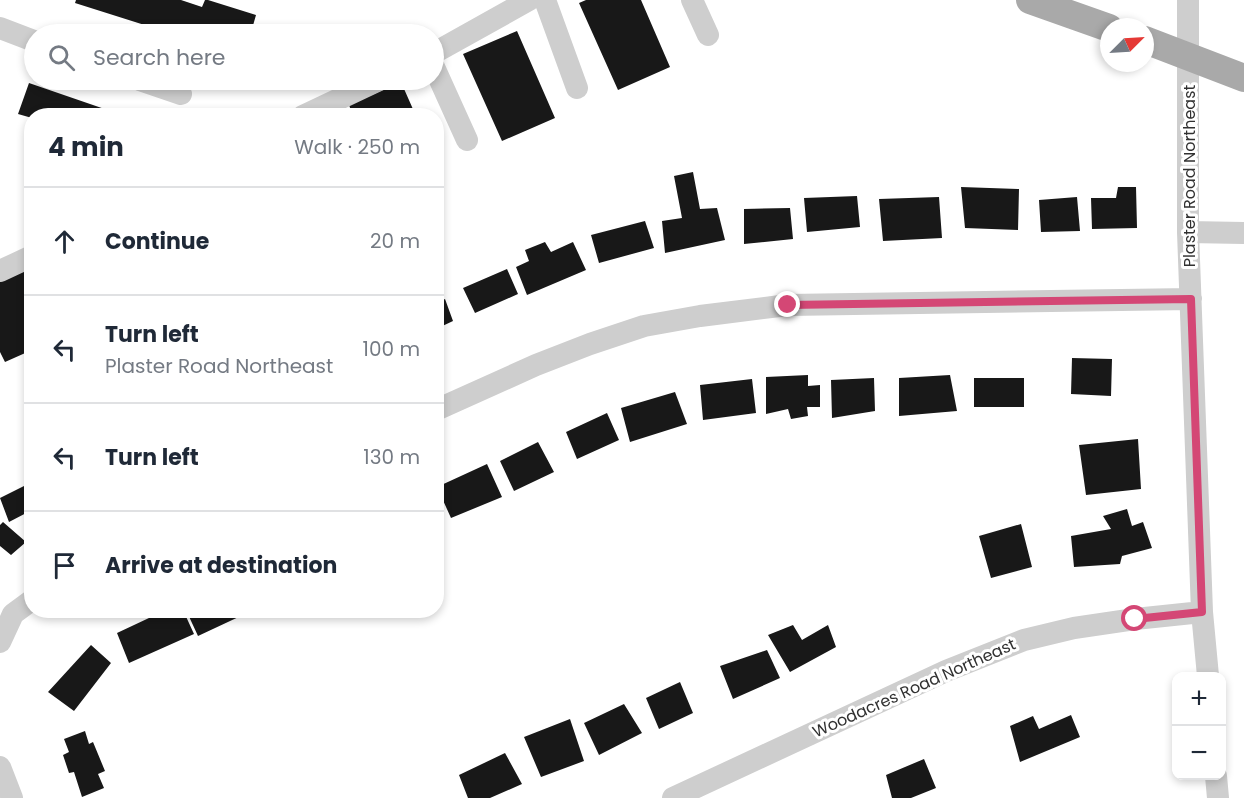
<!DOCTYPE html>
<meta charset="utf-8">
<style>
:root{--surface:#fff;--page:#f6f6f7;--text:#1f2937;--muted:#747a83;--line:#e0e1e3}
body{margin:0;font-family:Poppins,sans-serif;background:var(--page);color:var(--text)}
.controls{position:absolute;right:18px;bottom:18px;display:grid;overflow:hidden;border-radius:12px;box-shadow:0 3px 9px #0003}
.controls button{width:54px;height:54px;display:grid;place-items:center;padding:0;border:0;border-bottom:2px solid var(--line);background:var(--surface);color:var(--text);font:30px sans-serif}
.compass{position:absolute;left:1100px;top:18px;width:54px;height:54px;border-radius:50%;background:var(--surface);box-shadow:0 3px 9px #0003;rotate:66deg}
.stop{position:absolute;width:18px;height:18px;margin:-14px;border:4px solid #d44775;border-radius:50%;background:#fff}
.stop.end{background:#d44775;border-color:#fff;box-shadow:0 2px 6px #0008}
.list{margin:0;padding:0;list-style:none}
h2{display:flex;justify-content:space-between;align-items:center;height:78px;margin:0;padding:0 24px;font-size:26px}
h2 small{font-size:20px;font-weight:400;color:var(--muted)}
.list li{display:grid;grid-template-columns:39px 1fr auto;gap:18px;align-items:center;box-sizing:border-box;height:108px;padding:0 24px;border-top:2px solid var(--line)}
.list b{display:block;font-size:22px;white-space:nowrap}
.list p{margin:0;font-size:20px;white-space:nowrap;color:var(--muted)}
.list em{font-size:20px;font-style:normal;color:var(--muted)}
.icon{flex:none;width:33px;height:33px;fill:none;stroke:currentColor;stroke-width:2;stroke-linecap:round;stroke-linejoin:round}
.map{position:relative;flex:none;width:1244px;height:798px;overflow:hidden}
.search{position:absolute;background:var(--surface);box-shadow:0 3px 9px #0003;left:24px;top:24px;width:420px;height:66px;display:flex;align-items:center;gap:15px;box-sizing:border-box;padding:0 21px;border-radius:33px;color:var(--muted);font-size:22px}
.panel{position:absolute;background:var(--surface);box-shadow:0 3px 9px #0003;left:24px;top:108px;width:420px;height:510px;border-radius:24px}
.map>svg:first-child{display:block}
</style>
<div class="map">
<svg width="1244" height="798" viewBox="0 0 1244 798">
<rect width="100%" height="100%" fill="#fff"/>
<path fill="#181818" d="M76 0H181L202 7 205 0H208L256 15 252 29 268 34H173L75 3Z
M586 0H641L670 67 618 90 579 3Z
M517 31 555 118 502 141 463 54Z
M401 82 416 116H353L349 105Z
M29 83 122 115V116H32V118L18 114Z
M693 172 700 209 717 208 725 240 665 253 662 221 682 218 674 176Z
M961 187 1019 189 1018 230 965 228Z
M1118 187H1136L1137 228 1092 229 1091 198H1116Z
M857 196 860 227 807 232 804 198Z
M939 197 942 238 883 241 879 199Z
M1077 197 1080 231 1041 232 1039 200Z
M790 208 793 239 744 244V209Z
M645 221 654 248 599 263 591 235Z
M545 242 551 252 573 242 586 270 527 295 516 267 529 261 525 250Z
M507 269 518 294 475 313 463 288Z
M27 270 32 281V350L5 362 0 352V282Z
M445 299 453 321 436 329V303Z
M1072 358 1112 359 1111 396 1071 394Z
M808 375V386L820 385V407H807L808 416 791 419 788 409 766 414V377Z
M950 375 957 411 899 416V378Z
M874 378 875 411 832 418 831 380Z
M974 378H1024V407H974Z
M752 379 756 413 703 420 700 385Z
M675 392 687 424 630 442 621 408Z
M607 413 619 440 577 459 566 432Z
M1138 439 1141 489 1086 495 1079 445Z
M538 442 554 472 514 491 500 461Z
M487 464 502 497 451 518 437 487Z
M32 482V510L9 522 0 498Z
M1127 509 1132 526 1143 522 1152 548 1122 556 1120 564 1074 567 1071 536 1111 529 1103 516Z
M3 522 26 542 11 555 0 546V525Z
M1021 524 1032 567 991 578 979 536Z
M166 610H183L194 634 129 663 117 633Z
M186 610H243L245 614 198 636Z
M793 625 802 640 828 625 836 647 790 672 768 635Z
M91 645 111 663 74 711 48 692Z
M767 650 780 678 733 699 720 666Z
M680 682 693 713 659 729 646 698Z
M624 704 642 733 599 755 584 723Z
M1071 715 1080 737 1020 762 1010 726 1033 716 1039 729Z
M570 719 584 761 541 777 524 737Z
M85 731 89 744 93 742 105 771 98 774 104 788 82 797 74 772 69 773 63 755 69 752 64 739Z
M505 753 522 784 490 798H468L459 775Z
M924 759 936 788 911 798H892L886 775Z"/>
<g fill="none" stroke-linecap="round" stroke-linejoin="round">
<path stroke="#cecece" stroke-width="22" d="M545 0 577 88
M692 0 708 35
M1188 0V232L1202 612 1208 676
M0 28 34 41
M434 53 529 0
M434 67 467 140
M140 80 181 94
M303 116 379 80
M1188 232 1244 233
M0 271 32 256
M436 410 536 365 590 344 644 326 700 316 788 305 1191 299
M0 642 13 614 32 600
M0 767 12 798
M1216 776 1218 798
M673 798 946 671 1024 640 1074 628 1135 619 1202 612"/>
<path stroke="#a9a9a9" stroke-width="28" d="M1030 0 1109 28
M1145 40 1244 78"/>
</g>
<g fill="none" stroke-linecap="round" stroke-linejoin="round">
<path stroke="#d44775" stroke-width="8" d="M788 305 1191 299 1202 612 1135 619"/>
</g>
<g text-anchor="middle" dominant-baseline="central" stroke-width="6" stroke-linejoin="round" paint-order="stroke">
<g font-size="16" fill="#313131" stroke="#fff">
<text transform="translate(1189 176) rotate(-90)">Plaster Road Northeast</text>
<text transform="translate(914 688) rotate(-24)">Woodacres Road Northeast</text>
</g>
</g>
</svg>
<div class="controls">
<button>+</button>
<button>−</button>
</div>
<svg class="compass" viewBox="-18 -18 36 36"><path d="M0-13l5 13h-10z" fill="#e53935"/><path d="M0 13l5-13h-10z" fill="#747a83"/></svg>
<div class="stop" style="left:1135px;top:619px"></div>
<div class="stop end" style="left:788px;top:305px"></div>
<div class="search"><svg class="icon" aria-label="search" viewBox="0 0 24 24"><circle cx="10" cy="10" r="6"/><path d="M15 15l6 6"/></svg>Search here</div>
<section class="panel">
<h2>4 min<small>Walk · 250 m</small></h2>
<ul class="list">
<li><svg class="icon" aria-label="ahead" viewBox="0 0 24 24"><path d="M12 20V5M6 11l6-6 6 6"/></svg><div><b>Continue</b></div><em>20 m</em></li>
<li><svg class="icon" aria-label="left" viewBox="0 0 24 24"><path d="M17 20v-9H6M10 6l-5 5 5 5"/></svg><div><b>Turn left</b><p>Plaster Road Northeast</p></div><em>100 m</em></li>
<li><svg class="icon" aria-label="left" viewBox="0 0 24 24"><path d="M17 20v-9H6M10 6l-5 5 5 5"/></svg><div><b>Turn left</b></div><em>130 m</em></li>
<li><svg class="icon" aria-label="arrive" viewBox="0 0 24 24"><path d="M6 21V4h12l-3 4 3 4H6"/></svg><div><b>Arrive at destination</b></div></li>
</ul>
</section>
</div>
